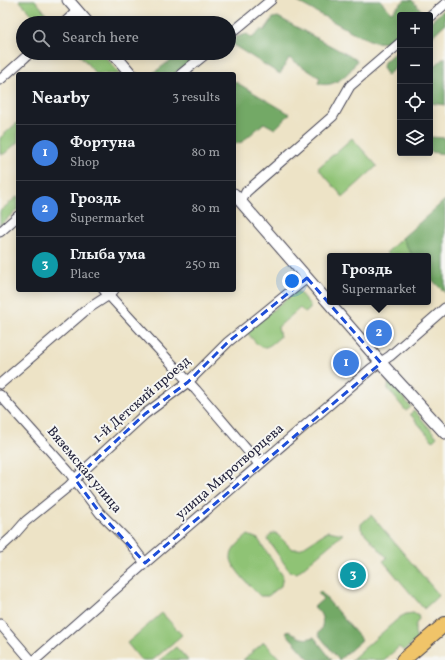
<!DOCTYPE html>
<meta charset="utf-8">
<style>
:root{--surface:#171b24;--page:#20242c;--text:#f1f3f6;--muted:#9ea1a6;--line:#363941;--accent:#c8321e}
body{margin:0;font-family:Vollkorn,serif;background:var(--page);color:var(--text)}
.controls{position:absolute;right:12px;top:12px;display:grid;overflow:hidden;border-radius:4px;box-shadow:0 2px 10px #0003}
.controls button{width:36px;height:36px;display:grid;place-items:center;padding:0;border:0;border-bottom:1px solid var(--line);background:var(--surface);color:var(--text);font:20px sans-serif}
.you{position:absolute;left:292px;top:281px;width:14px;height:14px;margin:-10px;border:3px solid #fff;border-radius:50%;background:#1a73e8;box-shadow:0 0 0 6px #1a73e833}
.badge{display:grid;place-items:center;width:26px;height:26px;border-radius:50%;background:var(--accent);color:#fff;font-size:13px;font-weight:700}
.pin{position:absolute;translate:-50% -50%;border:2px solid #fff;box-shadow:0 1px 4px #0006}
.popup{position:absolute;left:327px;top:253px;width:104px;height:52px;box-sizing:border-box;display:grid;place-content:center;border-radius:4px;background:var(--surface);filter:drop-shadow(0 1px 3px #0005);font-size:13px;white-space:nowrap;color:var(--muted)}
.popup b{font-size:15px;color:var(--text)}
.popup::after{content:'';position:absolute;left:50%;top:100%;margin-left:-8px;border:8px solid transparent;border-top-color:var(--surface)}
.list{margin:0;padding:0;list-style:none}
h2{display:flex;justify-content:space-between;align-items:center;height:52px;margin:0;padding:0 16px;font-size:17px}
h2 small{font-size:13px;font-weight:400;color:var(--muted)}
.list li{display:grid;grid-template-columns:26px 1fr auto;gap:12px;align-items:center;box-sizing:border-box;height:56px;padding:0 16px;border-top:1px solid var(--line)}
.list b{display:block;font-size:15px;white-space:nowrap}
.list p{margin:0;font-size:13px;white-space:nowrap;color:var(--muted)}
.list em{font-size:13px;font-style:normal;color:var(--muted)}
.icon{flex:none;width:22px;height:22px;fill:none;stroke:currentColor;stroke-width:2;stroke-linecap:round;stroke-linejoin:round}
.map{position:relative;flex:none;width:445px;height:660px;overflow:hidden}
.search{position:absolute;background:var(--surface);box-shadow:0 2px 10px #0003;left:16px;top:16px;width:220px;height:44px;display:flex;align-items:center;gap:10px;box-sizing:border-box;padding:0 14px;border-radius:22px;color:var(--muted);font-size:15px}
.panel{position:absolute;background:var(--surface);box-shadow:0 2px 10px #0003;left:16px;top:72px;width:220px;height:220px;border-radius:4px}
.map>svg:first-child{display:block}
</style>
<div class="map">
<svg width="445" height="660" viewBox="0 0 445 660">
<rect width="100%" height="100%" fill="#f6f6f2"/>
<filter id="ink" filterUnits="userSpaceOnUse"><feTurbulence type="fractalNoise" baseFrequency=".025" numOctaves="2"/><feDisplacementMap in="SourceGraphic" scale="8" xChannelSelector="R" yChannelSelector="G"/><feConvolveMatrix kernelMatrix="1 2 1 2 8 2 1 2 1" color-interpolation-filters="sRGB"/></filter>
<filter id="wash" filterUnits="userSpaceOnUse"><feTurbulence type="fractalNoise" baseFrequency=".012" numOctaves="4" result="noise"/><feDisplacementMap in="SourceGraphic" scale="16" xChannelSelector="R" yChannelSelector="G"/><feGaussianBlur stdDeviation="0.9" result="paint"/><feColorMatrix in="noise" values="0 0 0 0 0 0 0 0 0 0 0 0 0 0 0 0 0 1.4 0 .05"/><feComposite in="paint" operator="in"/></filter>
<g filter="url(#wash)">
<rect width="100%" height="100%" fill="#ede3c6"/>
<path fill="#8fc375" stroke="#587258" d="M19 0H35L49 17 45 23H40Z
M78 53H102L120 74H96Z
M18 122V142L4 154H0V138Z
M352 138 377 166 343 197 318 168Z
M18 196V209L0 225V211Z
M402 238 413 256H390L386 253Z
M296 291 299 292 310 305V309L305 313 300 308 278 327 280 337C271 344 265 353 255 342 252 338 249 336 247 331Z
M389 380 411 407 406 411 388 389Z
M414 410 437 437 433 441 410 414Z
M371 515 439 595 424 609 383 561 387 558 361 529V524Z
M328 531 343 534 297 573 290 572 268 540C269 535 271 533 276 533L292 549H300Z
M248 535 258 539 283 576 281 586 268 596H260C252 588 230 567 231 557 231 548 242 541 248 535Z
M162 613 182 635 153 660H141L127 643Z
M413 613 418 615 419 619C414 625 414 632 417 639L404 651 399 647 384 660H351L400 617 406 614Z
M264 642 281 660H243Z
M176 647 188 660H160Z"/>
<path fill="#73a966" stroke="#4a6650" d="M294 0H380L391 12 405 0H412L423 12 419 15H400V32L389 43 374 42 356 34Z
M445 9V24L430 38V22Z
M278 17 357 60C351 73 333 90 318 83L320 78 289 58 280 74 233 45 236 37 247 34 252 38 262 29 264 31 273 18Z
M400 48V64L387 75 383 67 384 62Z
M184 53H201L174 74H152L171 60 173 61 178 56 179 57Z
M445 57V105L430 103V70Z
M234 81 290 114 275 129 264 123 242 142 235 144 234 143Z
M430 137 445 138V154L430 152Z
M445 200V293L428 276V256H413L402 238Z
M320 591 362 640 339 660 318 634C325 625 324 614 314 607L323 599 318 593Z
M289 630C297 637 303 641 314 637L332 660H310L286 633Z"/>
</g>
<g filter="url(#ink)">
<g fill="none" stroke-linecap="round" stroke-linejoin="round">
<defs>
<path id="minor" d="M430 17 445 4
M64 23 77 11
M229 35 271 0
M181 74 207 53
M0 80 30 53
M241 202 246 192 333 116 350 86 400 43
M0 232 18 216
M104 290 196 390 259 464
M0 384 86 310 106 297 114 290
M0 395 69 472 100 513 129 542 145 563
M0 548 12 537 26 521 69 486 82 472 145 414 188 382 228 342 307 278
M0 624 31 660
M35 660 145 563 372 368 390 356 445 308"/>
<path id="tertiary" d="M68 0 88 23
M113 53 131 74
M234 194 381 363 445 433"/>
<path id="primary" d="M403 660 445 624"/>
</defs>
<use href="#minor" stroke="#403f50" stroke-width="11"/>
<use href="#tertiary" stroke="#403f50" stroke-width="13"/>
<use href="#primary" stroke="#403f50" stroke-width="16"/>
<use href="#minor" stroke="#fff" stroke-width="9"/>
<use href="#tertiary" stroke="#fff" stroke-width="11"/>
<use href="#primary" stroke="#f0c469" stroke-width="14"/>
</g>
</g>
<path fill="none" stroke="#1d4ed8" stroke-width="3" stroke-dasharray="8 5" stroke-linejoin="round" d="M307 278 381 363 145 563 100 513 75 479 145 414 188 382 228 342Z"/>
<g text-anchor="middle" dominant-baseline="central" stroke-width="4" stroke-linejoin="round" paint-order="stroke">
<g font-size="14" fill="#22223b" stroke="#f6f6f2">
<text transform="translate(142 400) rotate(-41)">1-й Детский проезд</text>
<text transform="translate(84 470) rotate(50)">Вяземская улица</text>
<text transform="translate(230 472) rotate(-41)">улица Миротворцева</text>
</g>
</g>
</svg>
<div class="controls">
<button>+</button>
<button>−</button>
<button><svg class="icon" aria-label="locate" viewBox="0 0 24 24"><circle cx="12" cy="12" r="6"/><path d="M12 2v4M12 18v4M2 12h4M18 12h4"/></svg></button>
<button><svg class="icon" aria-label="layers" viewBox="0 0 24 24"><path d="M12 4l9 5-9 5-9-5zM3 14l9 5 9-5"/></svg></button>
</div>
<div class="you"></div>
<div class="pin badge" style="left:346px;top:363px;background:#3f7fe0">1</div>
<div class="pin badge" style="left:379px;top:333px;background:#3f7fe0">2</div>
<div class="popup"><b>Гроздь</b>Supermarket</div>
<div class="pin badge" style="left:353px;top:575px;background:#0f9aa8">3</div>
<div class="search"><svg class="icon" aria-label="search" viewBox="0 0 24 24"><circle cx="10" cy="10" r="6"/><path d="M15 15l6 6"/></svg>Search here</div>
<section class="panel">
<h2>Nearby<small>3 results</small></h2>
<ul class="list">
<li><span class="badge" style="background:#3f7fe0">1</span><div><b>Фортуна</b><p>Shop</p></div><em>80 m</em></li>
<li><span class="badge" style="background:#3f7fe0">2</span><div><b>Гроздь</b><p>Supermarket</p></div><em>80 m</em></li>
<li><span class="badge" style="background:#0f9aa8">3</span><div><b>Глыба ума</b><p>Place</p></div><em>250 m</em></li>
</ul>
</section>
</div>
